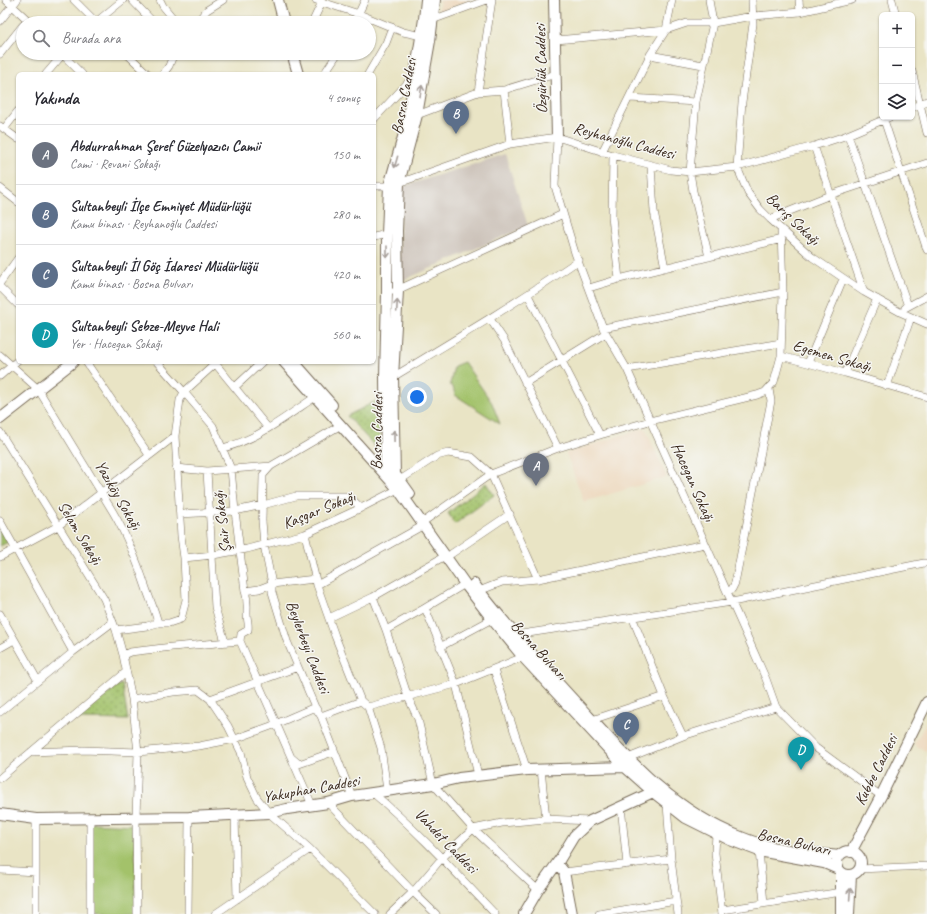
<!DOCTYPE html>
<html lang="tr">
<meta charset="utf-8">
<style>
:root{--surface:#fff;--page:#f2f2f3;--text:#2b2b33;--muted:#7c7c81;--line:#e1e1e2;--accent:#0f766e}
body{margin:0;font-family:Caveat,sans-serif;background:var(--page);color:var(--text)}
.controls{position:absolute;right:12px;top:12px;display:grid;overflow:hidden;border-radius:6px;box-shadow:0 1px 3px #0004}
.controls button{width:36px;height:36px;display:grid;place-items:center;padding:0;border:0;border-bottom:1px solid var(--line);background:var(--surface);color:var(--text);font:20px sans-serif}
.you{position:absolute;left:417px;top:397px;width:14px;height:14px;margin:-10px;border:3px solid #fff;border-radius:50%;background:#1a73e8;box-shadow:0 0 0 6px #1a73e833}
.badge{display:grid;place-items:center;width:26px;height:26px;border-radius:50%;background:var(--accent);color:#fff;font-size:13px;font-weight:700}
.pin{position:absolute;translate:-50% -33px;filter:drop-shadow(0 1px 2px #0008)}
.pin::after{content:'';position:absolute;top:21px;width:14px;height:12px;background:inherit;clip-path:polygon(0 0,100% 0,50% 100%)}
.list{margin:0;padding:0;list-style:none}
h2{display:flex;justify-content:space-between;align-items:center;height:52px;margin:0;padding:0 16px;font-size:17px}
h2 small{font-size:13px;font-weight:400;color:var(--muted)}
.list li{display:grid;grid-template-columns:26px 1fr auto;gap:12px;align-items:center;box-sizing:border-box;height:60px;padding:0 16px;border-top:1px solid var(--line)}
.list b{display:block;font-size:15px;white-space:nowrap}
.list p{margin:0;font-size:13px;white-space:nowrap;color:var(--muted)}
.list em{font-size:13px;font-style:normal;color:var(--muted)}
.icon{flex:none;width:22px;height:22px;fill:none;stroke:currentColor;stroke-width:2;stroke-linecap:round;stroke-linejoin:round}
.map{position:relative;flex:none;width:927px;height:914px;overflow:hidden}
.search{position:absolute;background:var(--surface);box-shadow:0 1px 3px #0004;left:16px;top:16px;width:360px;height:44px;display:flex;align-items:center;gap:10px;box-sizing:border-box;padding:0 14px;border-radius:22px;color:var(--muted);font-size:15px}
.panel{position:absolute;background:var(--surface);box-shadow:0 1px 3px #0004;left:16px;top:72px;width:360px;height:292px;border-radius:6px}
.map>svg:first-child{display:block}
</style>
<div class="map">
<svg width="927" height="914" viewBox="0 0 927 914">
<defs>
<pattern id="park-dots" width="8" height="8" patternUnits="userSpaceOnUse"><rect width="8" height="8" fill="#a3c26a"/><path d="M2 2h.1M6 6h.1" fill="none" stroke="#869e57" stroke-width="1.8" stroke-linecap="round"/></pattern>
</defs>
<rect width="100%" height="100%" fill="#f6f6f2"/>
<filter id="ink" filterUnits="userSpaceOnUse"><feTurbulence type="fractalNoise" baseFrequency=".025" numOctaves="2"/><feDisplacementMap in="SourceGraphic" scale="8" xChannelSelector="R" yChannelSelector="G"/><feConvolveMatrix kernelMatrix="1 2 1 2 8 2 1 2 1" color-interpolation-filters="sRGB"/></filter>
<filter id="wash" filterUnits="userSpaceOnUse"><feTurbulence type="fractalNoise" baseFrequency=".012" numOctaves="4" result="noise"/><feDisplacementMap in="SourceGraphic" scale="16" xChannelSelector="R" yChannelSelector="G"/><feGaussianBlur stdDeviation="0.9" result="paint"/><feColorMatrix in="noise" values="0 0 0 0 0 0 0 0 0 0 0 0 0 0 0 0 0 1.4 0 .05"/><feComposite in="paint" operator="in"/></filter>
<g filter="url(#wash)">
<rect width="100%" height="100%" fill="#e9e4c5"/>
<path fill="#edd7bb" d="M440 0H472L438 12Z
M645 428 667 477 584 502 566 453Z
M927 722V752L914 744Z"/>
<path fill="#ccc2b9" d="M505 154 528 226 399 282 401 187Z"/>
<path fill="#a3c26a" stroke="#6f7644" d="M464 362 492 403 500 424 455 395 453 387 450 385 454 366Z
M0 527 8 542 0 546Z
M90 823 135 825 136 913 130 914H92Z"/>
<path fill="url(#park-dots)" stroke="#6f7644" d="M378 400 381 453 347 416Z
M486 483 494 495 455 524 448 513Z
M122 684 128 720 76 719 117 686Z"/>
</g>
<g filter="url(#ink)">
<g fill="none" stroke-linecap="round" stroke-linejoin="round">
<defs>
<path id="street" d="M6 0 31 23
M74 0 97 23
M132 0 154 23
M160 0 163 6 177 23
M316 0 359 14 403 32 422 36
M709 0 713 23 696 102 690 172 693 191 709 257
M752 0 753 24 742 102 737 167 748 193 760 209 770 219 812 257 864 292 900 312 927 324
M799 0 800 12
M892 0 896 15
M429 20H432L487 0
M0 21 17 0
M95 23 123 0
M196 23 207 10 223 0
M312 23 322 2
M354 23 365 0
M556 40 666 30 687 23H713L753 16 800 12 852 0
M61 53 82 74
M126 53 148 74
M0 54 23 25
M650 55 703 65
M912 71 927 133
M46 74 64 53
M163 74 169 66 174 53
M324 74 338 53
M368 74 386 43 392 27
M504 90 510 144
M478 92 492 0
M630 98 696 102
M912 108 927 101
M417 115 478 92 504 90 556 74
M374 119 415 75
M884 120 927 250
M0 126 18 139
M4 129 18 111
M848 135 908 306
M557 137 555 186 575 253 603 328 627 369 750 643 766 679 776 707 816 748 881 796
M814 146 864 292
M602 152 650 55 666 30 672 0
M613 155 612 217 619 279
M651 166 654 211 665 268
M374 186H389L399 183 510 144 557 137 613 155 671 170 690 172 737 167 814 146 845 136 890 117
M0 188 18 202
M770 219 830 195 927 163
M374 237 387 234
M0 283 18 258
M0 287 18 305
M589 288 619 279 782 239
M395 291 563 214
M528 295 600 435
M905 308 927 296
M490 319 504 340 558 448
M603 328 783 292
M0 355 38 389 113 512C127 536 137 561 146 588 150 600 155 610 158 623
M781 356 845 373 927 397
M86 362 149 455
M214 362 268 428
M808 363 843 279
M215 364 184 392 213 426 231 469 235 511 245 591 259 589 272 584 315 579
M627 369 781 343
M845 373 877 299
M0 376 18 360
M391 377H393C456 339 518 302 579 260
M525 383 606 333
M887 386 911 317
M235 387 262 362
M341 425 271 466 263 475 262 521 264 545 272 584V592L287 641 315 707 321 716 352 796
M0 432 104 599 116 630 123 655
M223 448C257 440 287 416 315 397
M176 468 207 471 271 466
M207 471 215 607 225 642
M180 514 235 511 263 505 296 496H349L361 508
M426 520 491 474 558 448 600 435 650 421 757 395 765 392 774 382 781 356 783 292 781 229
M0 521 73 652
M305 534 317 585 335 636 361 701 368 707
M451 554 510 514
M0 557 58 526 175 436
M184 558 213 555 247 549 305 534 361 508 398 489 400 480 437 456 448 453 472 457 491 474 538 579
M465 584 425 608 456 684 478 775
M317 585 424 525
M479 591 502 582 538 579 705 544
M727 592 732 589 735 583 771 401 769 389
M373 597 386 630
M425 608 386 630 408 697 418 719 433 784 473 829 538 890
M0 614 38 681
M329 618 373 597 445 556
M633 619 664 696 683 736
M116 630 147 626 158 623H169L181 619 186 600 184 558 181 536 175 436 180 400 184 392 157 362
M515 635 732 602 924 563H927
M240 641 241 634 248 630C249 624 247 620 247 614 247 604 248 600 245 591
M440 647 492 619
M0 648 14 640
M494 670 527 770
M132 699 173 692 198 690 210 699 228 726 241 752 247 777 257 798 269 813 310 849 375 914
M210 699 298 667
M0 712 73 652 113 622
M321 716 361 701
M592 720 664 696
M31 752 83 750 138 752 199 746 235 739 271 726 315 707
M292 758 299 764 333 752 337 757
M627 762 628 758 683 736 776 707
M541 769 546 819
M0 778 126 672
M387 790 381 748 368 707 456 684 523 657
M373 793C417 830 455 872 495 914
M328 803 413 892 436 914
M667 804 671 859 678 914
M621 806 627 865
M235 815 237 899
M90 819V914
M716 833 715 853 722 914
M759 851 764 903
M859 869 927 866
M0 870 36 872
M564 872 671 859
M722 910 842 892
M36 914V819
M137 914 136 818 138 752 132 699 123 655 130 652 172 647 240 641 312 805
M188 914 189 817
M215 914 310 849
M390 914 413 892 442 858 473 829 502 823 546 819 590 821
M599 914 676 901"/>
<path id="secondary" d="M278 0 284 23
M554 0 557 137
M292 53 298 74
M284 362 398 489 465 584 492 619 523 657 625 767 653 792 686 818 730 840 759 851 824 863 838 869
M294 362 332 405
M0 419 73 362
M387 467 400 480 410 494
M386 472 385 377 387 293V234L389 186 407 123 424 19 426 0
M395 475 393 377 398 291 397 231 399 183 417 115 430 41 435 0
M474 584C507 627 543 667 580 707 628 759 673 811 741 837 751 841 762 845 773 847 794 852 817 853 839 856
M0 814 36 819 189 817 269 813 287 809 328 803 352 796 433 784 459 778 527 770 625 767
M837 863a12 12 0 1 1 24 0a12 12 0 1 1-24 0Z
M851 852 881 796 927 702
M557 863 564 872 572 914
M524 914 538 890 560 859 574 836 590 821 653 792
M841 914V872
M849 914 851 875"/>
</defs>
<use href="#street" stroke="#786b58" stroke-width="8"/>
<use href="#secondary" stroke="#786b58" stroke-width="12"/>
<use href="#street" stroke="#fff" stroke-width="7"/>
<use href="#secondary" stroke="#fff" stroke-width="10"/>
</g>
<defs><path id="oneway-shaft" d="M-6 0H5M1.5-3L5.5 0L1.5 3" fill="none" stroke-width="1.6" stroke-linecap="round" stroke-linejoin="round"/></defs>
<g stroke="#a79f9a">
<use href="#oneway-shaft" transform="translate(421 91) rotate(-80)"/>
<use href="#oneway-shaft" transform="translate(396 162) rotate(106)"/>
<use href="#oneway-shaft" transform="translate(387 252) rotate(90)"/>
<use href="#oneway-shaft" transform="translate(397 306) rotate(-87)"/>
<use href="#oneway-shaft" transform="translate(394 436) rotate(-91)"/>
<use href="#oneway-shaft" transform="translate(850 894) rotate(-86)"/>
</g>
</g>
<g text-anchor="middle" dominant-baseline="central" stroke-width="3" stroke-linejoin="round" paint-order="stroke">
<g font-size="16" fill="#3b2a1e" stroke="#f6f6f2">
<text transform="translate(541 69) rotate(-91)">Özgürlük Caddesi</text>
<text transform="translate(404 96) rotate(-79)">Basra Caddesi</text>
<text transform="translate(624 141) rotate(15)">Reyhanoğlu Caddesi</text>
<text transform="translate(793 219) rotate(44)">Barış Sokağı</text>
<text transform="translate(832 356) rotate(16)">Egemen Sokağı</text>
<text transform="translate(377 431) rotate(-89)">Basra Caddesi</text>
<text transform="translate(693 482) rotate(66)">Hacegan Sokağı</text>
<text transform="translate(118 495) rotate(60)">Yazıköy Sokağı</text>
<text transform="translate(319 510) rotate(-22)">Kaşgar Sokağı</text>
<text transform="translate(222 522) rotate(-97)">Şair Sokağı</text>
<text transform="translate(80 533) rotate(59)">Selam Sokağı</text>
<text transform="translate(308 647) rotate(69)">Beylerbeyi Caddesi</text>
<text transform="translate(539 650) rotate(48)">Bosna Bulvarı</text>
<text transform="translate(876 770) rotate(-63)">Kubbe Caddesi</text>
<text transform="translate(311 789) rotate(-10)">Yakuphan Caddesi</text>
<text transform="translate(446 841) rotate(46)">Vahdet Caddesi</text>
<text transform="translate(794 842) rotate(13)">Bosna Bulvarı</text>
</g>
</g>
</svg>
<div class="controls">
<button>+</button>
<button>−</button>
<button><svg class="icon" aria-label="layers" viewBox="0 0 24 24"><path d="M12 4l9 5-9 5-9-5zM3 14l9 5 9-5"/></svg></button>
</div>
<div class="you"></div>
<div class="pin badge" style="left:536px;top:486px;background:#6b7280">A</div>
<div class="pin badge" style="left:456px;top:134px;background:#5c6f8a">B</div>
<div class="pin badge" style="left:626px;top:745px;background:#5c6f8a">C</div>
<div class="pin badge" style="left:801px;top:770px;background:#0f9aa8">D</div>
<div class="search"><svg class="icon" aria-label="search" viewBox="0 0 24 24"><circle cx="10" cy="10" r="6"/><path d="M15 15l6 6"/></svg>Burada ara</div>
<section class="panel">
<h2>Yakında<small>4 sonuç</small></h2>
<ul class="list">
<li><span class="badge" style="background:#6b7280">A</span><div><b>Abdurrahman Şeref Güzelyazıcı Camii</b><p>Cami · Revani Sokağı</p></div><em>150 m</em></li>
<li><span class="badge" style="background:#5c6f8a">B</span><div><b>Sultanbeyli İlçe Emniyet Müdürlüğü</b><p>Kamu binası · Reyhanoğlu Caddesi</p></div><em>280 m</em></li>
<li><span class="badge" style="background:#5c6f8a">C</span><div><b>Sultanbeyli İl Göç İdaresi Müdürlüğü</b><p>Kamu binası · Bosna Bulvarı</p></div><em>420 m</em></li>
<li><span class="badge" style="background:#0f9aa8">D</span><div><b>Sultanbeyli Sebze-Meyve Hali</b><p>Yer · Hacegan Sokağı</p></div><em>560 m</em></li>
</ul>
</section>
</div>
